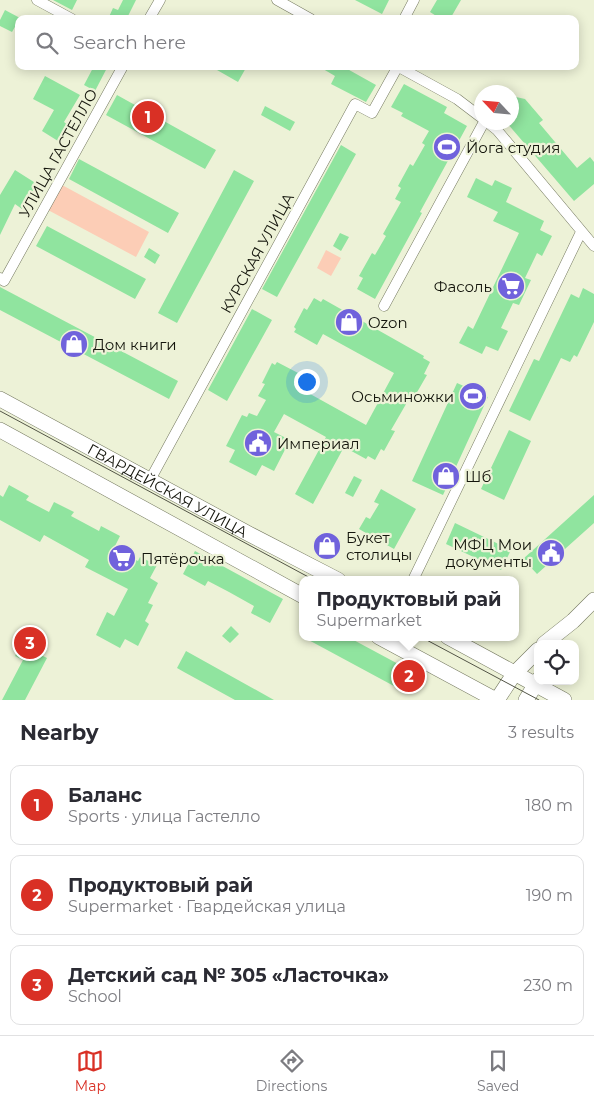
<!DOCTYPE html>
<meta charset="utf-8">
<style>
:root{--surface:#fff;--page:#f7f7f7;--text:#2b2b33;--muted:#7c7c81;--line:#e1e1e2;--accent:#d93025}
body{margin:0;font-family:Montserrat,sans-serif;background:var(--page);color:var(--text)}
.controls{position:absolute;right:15px;bottom:15px;display:grid;overflow:hidden;border-radius:10px;box-shadow:0 2px 12px #0003}
.controls button{width:45px;height:45px;display:grid;place-items:center;padding:0;border:0;border-bottom:1px solid var(--line);background:var(--surface);color:var(--text);font:25px sans-serif}
.compass{position:absolute;left:474px;top:85px;width:45px;height:45px;border-radius:50%;background:var(--surface);box-shadow:0 2px 12px #0003;rotate:296deg}
.you{position:absolute;left:306px;top:381px;width:18px;height:18px;margin:-12px;border:4px solid #fff;border-radius:50%;background:#1a73e8;box-shadow:0 0 0 8px #1a73e833}
.badge{display:grid;place-items:center;width:32px;height:32px;border-radius:50%;background:var(--accent);color:#fff;font-size:16px;font-weight:700}
.pin{position:absolute;translate:-50% -50%;border:2px solid #fff;box-shadow:0 1px 5px #0006}
.popup{position:absolute;left:299px;top:576px;width:220px;height:65px;box-sizing:border-box;display:grid;place-content:center;border-radius:10px;background:var(--surface);filter:drop-shadow(0 1px 4px #0005);font-size:16px;white-space:nowrap;color:var(--muted)}
.popup b{font-size:19px;color:var(--text)}
.popup::after{content:'';position:absolute;left:50%;top:100%;margin-left:-10px;border:10px solid transparent;border-top-color:var(--surface)}
.list{margin:0;padding:0;list-style:none}
h2{display:flex;justify-content:space-between;align-items:center;height:65px;margin:0;padding:0 20px;font-size:21px}
h2 small{font-size:16px;font-weight:400;color:var(--muted)}
.list li{display:grid;grid-template-columns:32px 1fr auto;gap:15px;align-items:center;box-sizing:border-box;height:80px;margin:0 10px 10px;padding:0 10px;border:1px solid var(--line);border-radius:10px}
.list b{display:block;font-size:19px;white-space:nowrap}
.list p{margin:0;font-size:16px;white-space:nowrap;color:var(--muted)}
.list em{font-size:16px;font-style:normal;color:var(--muted)}
.icon{flex:none;width:28px;height:28px;fill:none;stroke:currentColor;stroke-width:2;stroke-linecap:round;stroke-linejoin:round}
.map{position:relative;flex:none;width:594px;height:700px;overflow:hidden}
.search{position:absolute;background:var(--surface);box-shadow:0 2px 12px #0003;left:15px;right:15px;top:15px;height:55px;display:flex;align-items:center;gap:12px;box-sizing:border-box;padding:0 18px;border-radius:10px;color:var(--muted);font-size:19px}
.sheet{height:335px;background:var(--surface)}
nav{display:flex;justify-content:space-around;align-items:center;box-sizing:border-box;height:70px;border-top:1px solid var(--line);background:var(--surface);font-size:14px;color:var(--muted)}
nav a{display:grid;justify-items:center;gap:2px}
nav .on{color:var(--accent)}
.map>svg:first-child{display:block}
</style>
<div class="map">
<svg width="594" height="700" viewBox="0 0 594 700">
<rect width="100%" height="100%" fill="#edf2d7"/>
<path fill="#fccdb6" d="M62 185 149 232 136 257 48 210Z
M326 250 341 258 331 276 317 268Z"/>
<path fill="#90e49f" d="M53 0H77L72 10Z
M123 0H136L128 16 133 19H108L113 8 118 10Z
M355 0H389L382 14Z
M437 0H461L450 19H441L430 12Z
M5 10 20 18 12 32 0 26V20Z
M94 66H108L95 91 84 85Z
M210 66H247L238 82Z
M318 66H342L376 85 366 102 331 84 335 76Z
M45 76 80 95 64 122 68 125 58 141 42 131 54 110 33 99Z
M404 84 447 107 444 113 467 126 420 212 422 213 375 299 357 289 363 278 359 276 372 253 375 255 386 236 383 234 401 202 395 199 401 188 398 186 410 164 413 166 425 145 422 143 429 131 401 116 403 113 391 107Z
M117 95 216 150 205 169 106 115Z
M516 97 525 99 543 120 539 123 577 168 590 157 594 162V184L574 201 506 122H512V101Z
M265 106 295 122 290 131 261 115Z
M341 145 356 154 277 297 262 289Z
M79 159 179 213 168 233 69 179Z
M15 170 37 184 22 209 15 204 0 235V195Z
M234 170 254 181 177 323 158 313Z
M476 178 492 186 495 180 512 188 506 202 544 221 540 230 552 236 542 256 537 253 525 278 531 280 519 305 513 303 501 328 508 331 498 351 486 346 482 354 459 343 468 326 473 329 519 233 493 221 498 212 467 197Z
M47 226 146 279 135 299 36 246Z
M340 233 349 237 341 251 333 246Z
M149 248 160 255 155 264 144 257Z
M0 287 178 381 169 399 0 310Z
M583 288 594 294V322L577 357 574 355 570 362 561 358 530 421 509 411 534 359 539 361 571 294 579 298Z
M314 298 321 302 323 299 424 356 423 358 430 362 424 374 427 375 416 394 413 392 391 430 395 431 384 451 381 449 375 460 368 456 366 459 344 447 313 504 295 494 326 437 284 414 274 432 290 440 274 471 262 465 256 476 229 462 235 450 226 446 242 415 247 417 249 413 257 416 266 400 258 396 265 384 262 383 272 363 275 365 277 362 300 374 294 385 366 425 394 373 323 334 317 345 294 332 296 329 294 327 304 308 307 310Z
M252 309 272 320 227 401 208 390Z
M457 383 488 397 443 495 412 481Z
M509 430 531 441 504 500 481 489Z
M354 476 362 480 353 497 345 493Z
M9 485 29 496 26 500 49 512 54 502 74 512 71 516 99 531 101 526 120 536 114 548 138 561 140 557 157 565 150 578 158 583 148 603 153 605 145 621 149 624 138 646 125 639 120 648 96 635 107 612 114 616 128 589 85 567 89 560 44 535 40 542 0 520V495L3 497Z
M381 489 416 509 394 549 359 529 366 517 370 519 379 504 374 502Z
M594 495V523L537 574 523 559Z
M455 523 511 550 501 570 446 544Z
M321 538 337 546 333 554 316 546Z
M195 551 283 599 270 623 251 613 254 606 229 592 208 581 205 586 183 574Z
M231 626 239 634 230 643 222 636Z
M303 637H348L415 673 405 692Z
M21 645 47 658 25 700H2L23 660 15 656Z
M186 651 274 700H235L184 672 177 668Z"/>
<g fill="none" stroke-linecap="round" stroke-linejoin="round">
<defs>
<path id="street" d="M37 0 72 19
M277 0 311 19
M149 19 160 0
M404 19 414 0
M397 66 457 99 482 118
M487 122 497 130 594 246
M0 278 4 281 123 66
M384 306 484 122
M150 480 355 104 372 113 398 66
M413 580 581 232"/>
<g id="secondary">
<path id="s1" d="M0 399 249 534 338 580"/>
<path d="M0 430 303 596"/>
<path d="M379 637 496 700"/>
<path d="M448 637 564 700"/>
<path d="M544 644 573 621 594 600"/>
<path d="M497 700 514 674 538 650"/>
<path d="M526 700 538 680"/>
</g>
</defs>
<use href="#street" stroke="#757960" stroke-width="11"/>
<use href="#secondary" stroke="#757960" stroke-width="16"/>
<use href="#street" stroke="#fff" stroke-width="10"/>
<use href="#secondary" stroke="#fff" stroke-width="15"/>
<path stroke="#535547" stroke-width="1" d="M0 411 314 580
M421 637 539 700"/>
</g>
<defs>
<symbol id="stadium-disc" viewBox="-11 -11 22 22"><circle r="9.5" fill="#7062dc" stroke="#edf2d7"/><path d="M0-5a6.5 5 0 1 0 0 10a6.5 5 0 1 0 0-10ZM-3.5-1.8h7v3.6h-7Z" fill="#fff"/></symbol>
<symbol id="supermarket-disc" viewBox="-11 -11 22 22"><circle r="9.5" fill="#7062dc" stroke="#edf2d7"/><path d="M-6-5.5h2.5l.6 2H6L4.5 2H-2.5L-4.4-4H-6ZM-1.5 3.2a1.3 1.3 0 1 0 .1 0ZM3 3.2a1.3 1.3 0 1 0 .1 0Z" fill="#fff"/></symbol>
<symbol id="shop-disc" viewBox="-11 -11 22 22"><circle r="9.5" fill="#7062dc" stroke="#edf2d7"/><path d="M-5-2.5h2.3a2.7 3.5 0 0 1 5.4 0H5L5.5 6h-11ZM-1.5-2.5h3a1.5 2.3 0 0 0-3 0Z" fill="#fff"/></symbol>
<symbol id="civic-disc" viewBox="-11 -11 22 22"><circle r="9.5" fill="#7062dc" stroke="#edf2d7"/><path d="M-.6-6.5H3V-4.5H.6V-3L4-1V1h2V6H-6V1h2V-1L-.6-3ZM-1.2 2.5V6h2.4V2.5Z" fill="#fff"/></symbol>
</defs>
<g fill-rule="evenodd">
<use href="#stadium-disc" x="431" y="131" width="32" height="32"/>
<use href="#supermarket-disc" x="495" y="270" width="32" height="32"/>
<use href="#shop-disc" x="333" y="306" width="32" height="32"/>
<use href="#shop-disc" x="58" y="328" width="32" height="32"/>
<use href="#stadium-disc" x="457" y="380" width="32" height="32"/>
<use href="#civic-disc" x="242" y="427" width="32" height="32"/>
<use href="#shop-disc" x="430" y="460" width="32" height="32"/>
<use href="#shop-disc" x="311" y="530" width="32" height="32"/>
<use href="#civic-disc" x="535" y="537" width="32" height="32"/>
<use href="#supermarket-disc" x="106" y="542" width="32" height="32"/>
</g>
<g text-anchor="middle" dominant-baseline="central" stroke-width="4.5" stroke-linejoin="round" paint-order="stroke">
<g font-size="15" fill="#14150c" stroke="#edf2d7" text-anchor="start">
<text x="466" y="147">Йога студия</text>
<text x="492" y="286" text-anchor="end">Фасоль</text>
<text x="368" y="322">Ozon</text>
<text x="93" y="344">Дом книги</text>
<text x="454" y="396" text-anchor="end">Осьминожки</text>
<text x="277" y="443">Империал</text>
<text x="465" y="476">Шб</text>
<text x="346" y="537">Букет<tspan x="346" dy="17">столицы</tspan></text>
<text x="532" y="544" text-anchor="end">МФЦ Мои<tspan x="532" dy="17">документы</tspan></text>
<text x="141" y="558">Пятёрочка</text>
</g>
<g font-size="15" fill="#14150c" stroke="#edf2d7">
<text transform="translate(58 153) rotate(-61)">УЛИЦА ГАСТЕЛЛО</text>
<text transform="translate(257 253) rotate(-61)">КУРСКАЯ УЛИЦА</text>
<text stroke="none"><textPath href="#s1" startOffset="191">ГВАРДЕЙСКАЯ УЛИЦА</textPath></text>
</g>
</g>
</svg>
<div class="controls">
<button><svg class="icon" aria-label="locate" viewBox="0 0 24 24"><circle cx="12" cy="12" r="6"/><path d="M12 2v4M12 18v4M2 12h4M18 12h4"/></svg></button>
</div>
<svg class="compass" viewBox="-18 -18 36 36"><path d="M0-13l5 13h-10z" fill="#e53935"/><path d="M0 13l5-13h-10z" fill="#7c7c81"/></svg>
<div class="you"></div>
<div class="pin badge" style="left:148px;top:117px">1</div>
<div class="pin badge" style="left:409px;top:676px">2</div>
<div class="popup"><b>Продуктовый рай</b>Supermarket</div>
<div class="pin badge" style="left:30px;top:643px">3</div>
<div class="search"><svg class="icon" aria-label="search" viewBox="0 0 24 24"><circle cx="10" cy="10" r="6"/><path d="M15 15l6 6"/></svg>Search here</div>
</div>
<section class="sheet">
<h2>Nearby<small>3 results</small></h2>
<ul class="list">
<li><span class="badge">1</span><div><b>Баланс</b><p>Sports · улица Гастелло</p></div><em>180 m</em></li>
<li><span class="badge">2</span><div><b>Продуктовый рай</b><p>Supermarket · Гвардейская улица</p></div><em>190 m</em></li>
<li><span class="badge">3</span><div><b>Детский сад № 305 «Ласточка»</b><p>School</p></div><em>230 m</em></li>
</ul>
</section>
<nav>
<a class="on"><svg class="icon" aria-label="map" viewBox="0 0 24 24"><path d="M3 6l6-2 6 2 6-2v14l-6 2-6-2-6 2zM9 4v14M15 6v14"/></svg>Map</a>
<a><svg class="icon" aria-label="directions" viewBox="0 0 24 24"><path d="M12 3l9 9-9 9-9-9zM9 14v-3h6M13 9l2 2-2 2"/></svg>Directions</a>
<a><svg class="icon" aria-label="saved" viewBox="0 0 24 24"><path d="M7 4h10v16l-5-4-5 4z"/></svg>Saved</a>
</nav>
